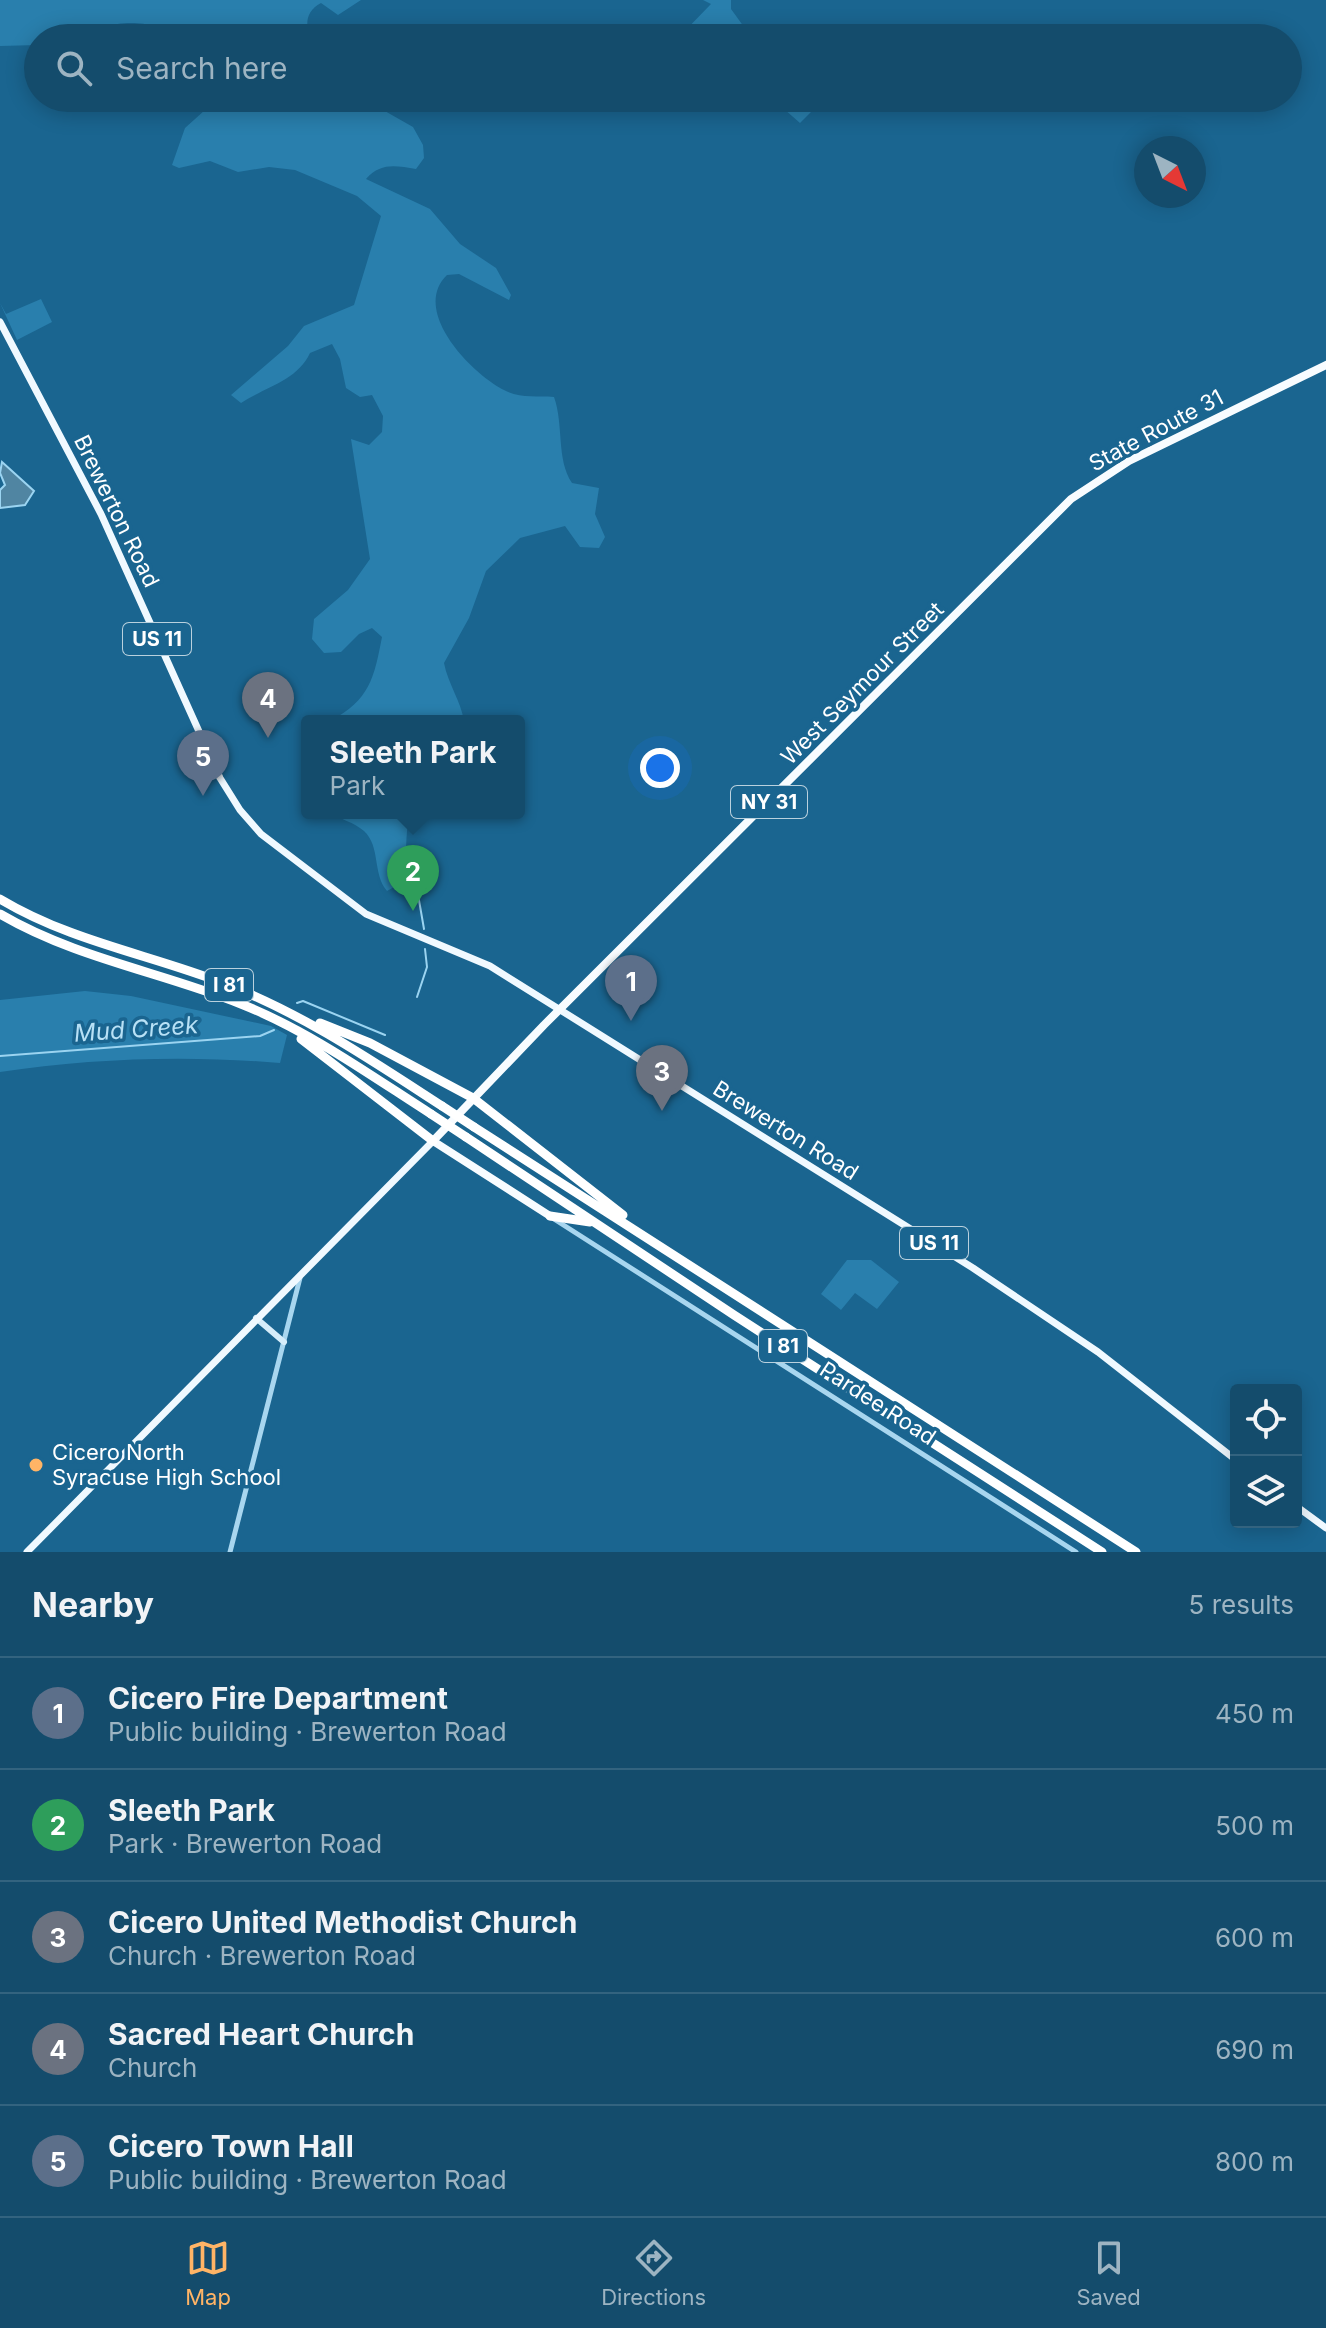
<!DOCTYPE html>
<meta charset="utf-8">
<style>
:root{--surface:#144c6c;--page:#215674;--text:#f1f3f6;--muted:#9db4c2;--line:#33637f;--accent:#ffb466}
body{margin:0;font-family:Inter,sans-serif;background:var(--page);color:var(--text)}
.controls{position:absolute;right:24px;bottom:24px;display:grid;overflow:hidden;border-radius:8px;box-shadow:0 4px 20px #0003}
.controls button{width:72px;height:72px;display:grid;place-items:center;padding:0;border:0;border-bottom:2px solid var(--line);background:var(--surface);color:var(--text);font:40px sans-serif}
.compass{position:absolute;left:1134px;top:136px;width:72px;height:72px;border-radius:50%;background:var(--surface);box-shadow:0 4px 20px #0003;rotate:138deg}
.you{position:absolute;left:660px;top:768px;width:28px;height:28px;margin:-20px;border:6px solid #fff;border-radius:50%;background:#1a73e8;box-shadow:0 0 0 12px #1a73e833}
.badge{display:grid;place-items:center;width:52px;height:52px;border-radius:50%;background:var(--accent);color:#fff;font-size:26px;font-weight:700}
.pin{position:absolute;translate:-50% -66px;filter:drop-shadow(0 2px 4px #0008)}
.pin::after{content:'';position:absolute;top:42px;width:28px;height:24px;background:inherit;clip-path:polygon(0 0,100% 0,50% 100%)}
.popup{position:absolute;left:301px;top:715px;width:224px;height:104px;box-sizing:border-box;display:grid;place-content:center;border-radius:8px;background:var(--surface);filter:drop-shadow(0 2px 6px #0005);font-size:26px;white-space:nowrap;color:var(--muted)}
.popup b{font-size:30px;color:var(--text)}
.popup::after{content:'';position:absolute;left:50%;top:100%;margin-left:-16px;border:16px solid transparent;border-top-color:var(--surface)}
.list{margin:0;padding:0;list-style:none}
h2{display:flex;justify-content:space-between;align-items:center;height:104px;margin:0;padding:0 32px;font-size:34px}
h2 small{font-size:26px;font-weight:400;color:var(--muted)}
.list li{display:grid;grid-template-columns:52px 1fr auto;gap:24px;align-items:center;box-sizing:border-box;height:112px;padding:0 32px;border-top:2px solid var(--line)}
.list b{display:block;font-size:30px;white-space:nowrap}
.list p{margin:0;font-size:26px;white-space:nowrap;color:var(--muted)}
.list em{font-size:26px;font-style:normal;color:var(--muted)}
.icon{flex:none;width:44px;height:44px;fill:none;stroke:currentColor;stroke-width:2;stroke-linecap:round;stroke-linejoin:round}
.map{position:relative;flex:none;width:1326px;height:1552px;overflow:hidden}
.search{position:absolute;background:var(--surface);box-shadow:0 4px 20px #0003;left:24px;right:24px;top:24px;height:88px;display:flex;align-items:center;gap:20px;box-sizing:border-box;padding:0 28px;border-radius:44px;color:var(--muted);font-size:30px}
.sheet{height:664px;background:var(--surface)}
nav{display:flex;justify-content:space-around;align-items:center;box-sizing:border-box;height:112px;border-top:2px solid var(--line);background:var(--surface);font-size:22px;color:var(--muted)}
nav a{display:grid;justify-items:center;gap:4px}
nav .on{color:var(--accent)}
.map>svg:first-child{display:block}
</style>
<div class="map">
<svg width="1326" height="1552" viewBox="0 0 1326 1552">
<rect width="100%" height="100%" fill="#1a6590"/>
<path fill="#297fad" d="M0 0H361L338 15 321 3C306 11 305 23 310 38H171C160 21 124 20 106 27 98 30 92 37 83 38 69 40 53 38 38 38V45L0 46Z
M703 0H731V9L752 38H678L711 4Z
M209 98H362L413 127 423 145 424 158 416 169C396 166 381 162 366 179L430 209 460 244 496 268 511 295 509 300 459 274 447 275C410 311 472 374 504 390 521 399 536 395 554 397 564 425 556 459 572 483L599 488 595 514 605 537 599 548 580 547 565 526 520 538 486 571 469 618 444 663C448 684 461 701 464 721H330C370 700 374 678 382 637L372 628 359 634 341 652 324 653 312 639 314 619 348 590 370 559 351 439 369 445 382 432 383 416 372 395 360 397 346 388 340 359 332 344 310 353C297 381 265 387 241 403L231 395 288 346 304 326 354 305 381 216 357 196 295 170 269 167 238 172 210 161 179 168 172 165 185 128 205 110Z
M734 98H825L800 123 784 109Z
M41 299 52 322 17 340 0 303 6 314Z
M328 813H410C404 837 408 858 403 882L387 891C372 873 381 847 364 831 355 823 339 818 328 813Z
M85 991 131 996 271 1026 287 1035 280 1063C188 1055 91 1058 0 1072V1000Z
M847 1260H871L899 1282 877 1309 855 1293 841 1310 821 1294Z"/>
<path fill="#5085a2" stroke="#9bd4f1" stroke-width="2" d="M2 462 34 491 25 505 0 508V490L5 485 0 473Z"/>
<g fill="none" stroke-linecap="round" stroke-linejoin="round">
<path stroke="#9bd4f1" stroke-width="2" d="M416 883 424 929
M417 997 427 967 425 949
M297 1003 303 1001 385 1035
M0 1056 260 1036 274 1030"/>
<path stroke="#a8d6ef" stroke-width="5" d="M554 1219 1076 1552
M230 1552 300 1278"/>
<path stroke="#d6edfa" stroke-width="6" d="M256 1318 284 1342"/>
<path stroke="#f0f9ff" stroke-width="7" d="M0 322 101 514 220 778 240 810 261 834 366 914 490 966 973 1268 1098 1352 1236 1460
M1296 1506 1326 1528
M27 1552 433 1141"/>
<path stroke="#f8fcff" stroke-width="8" d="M550 1216 433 1141 544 1025 1071 499 1129 461 1326 365"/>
<path stroke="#fff" stroke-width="9" d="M0 899C70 941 148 954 223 983 302 1013 371 1060 442 1106
M0 914C75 958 161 972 241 1004 309 1031 370 1075 431 1114
M320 1023 370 1043 473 1098 623 1215
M301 1039 433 1141
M474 1127 1136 1552
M466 1137 734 1315 1102 1552
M550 1216 590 1222"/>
<path stroke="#fff" stroke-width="9" d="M442 1106 474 1127
M431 1114 466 1137"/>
</g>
<circle fill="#ffb466" stroke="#1a6590" stroke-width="3" cx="36" cy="1465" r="8"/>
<g text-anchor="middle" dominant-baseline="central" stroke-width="7" stroke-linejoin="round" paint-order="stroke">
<g fill="#1a6590" stroke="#bad1de" stroke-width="2">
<rect x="123" y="623" width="68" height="32" rx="6"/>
<rect x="731" y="786" width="76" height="32" rx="6"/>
<rect x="205" y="969" width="48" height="32" rx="6"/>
<rect x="900" y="1227" width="68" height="32" rx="6"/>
<rect x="759" y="1330" width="48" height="32" rx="6"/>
</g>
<g font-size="20" font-weight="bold" fill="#fff">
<text x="157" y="639">US 11</text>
<text x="769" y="802">NY 31</text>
<text x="229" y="985">I 81</text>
<text x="934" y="1243">US 11</text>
<text x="783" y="1346">I 81</text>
</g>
<g font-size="22" fill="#fff" stroke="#1a6590">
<text transform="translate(1156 430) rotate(-28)">State Route 31</text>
<text transform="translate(117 511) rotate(64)">Brewerton Road</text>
<text transform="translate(862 683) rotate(-45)">West Seymour Street</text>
<text transform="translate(786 1130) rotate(32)">Brewerton Road</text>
<text transform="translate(878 1403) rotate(33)">Pardee Road</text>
</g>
<g font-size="22" fill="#fff" stroke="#1a6590" text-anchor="start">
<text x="52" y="1452">Cicero North<tspan x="52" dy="25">Syracuse High School</tspan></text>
</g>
<g font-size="24" font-style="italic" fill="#b8e1f6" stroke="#1a6590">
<text transform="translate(136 1029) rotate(-4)">Mud Creek</text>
</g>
</g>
</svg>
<div class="controls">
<button><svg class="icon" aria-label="locate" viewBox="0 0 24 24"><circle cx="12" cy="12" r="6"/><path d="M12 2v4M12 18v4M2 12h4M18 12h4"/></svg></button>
<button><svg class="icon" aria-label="layers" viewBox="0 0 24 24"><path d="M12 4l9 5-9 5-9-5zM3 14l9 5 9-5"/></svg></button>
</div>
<svg class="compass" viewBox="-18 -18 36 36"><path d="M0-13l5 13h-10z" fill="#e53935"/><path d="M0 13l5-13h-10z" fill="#9db4c2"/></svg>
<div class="you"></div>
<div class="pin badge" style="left:631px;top:1021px;background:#5c6f8a">1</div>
<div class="pin badge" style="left:413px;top:911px;background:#2e9e5b">2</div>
<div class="popup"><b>Sleeth Park</b>Park</div>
<div class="pin badge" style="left:662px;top:1111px;background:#6b7280">3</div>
<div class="pin badge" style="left:268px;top:738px;background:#6b7280">4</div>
<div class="pin badge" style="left:203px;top:796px;background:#5c6f8a">5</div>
<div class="search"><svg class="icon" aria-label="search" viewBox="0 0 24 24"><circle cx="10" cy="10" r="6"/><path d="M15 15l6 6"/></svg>Search here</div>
</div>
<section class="sheet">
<h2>Nearby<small>5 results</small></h2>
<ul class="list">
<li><span class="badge" style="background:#5c6f8a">1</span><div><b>Cicero Fire Department</b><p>Public building · Brewerton Road</p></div><em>450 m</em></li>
<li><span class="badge" style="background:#2e9e5b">2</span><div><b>Sleeth Park</b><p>Park · Brewerton Road</p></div><em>500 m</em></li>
<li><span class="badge" style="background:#6b7280">3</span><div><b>Cicero United Methodist Church</b><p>Church · Brewerton Road</p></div><em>600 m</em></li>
<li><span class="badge" style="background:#6b7280">4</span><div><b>Sacred Heart Church</b><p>Church</p></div><em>690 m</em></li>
<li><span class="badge" style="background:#5c6f8a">5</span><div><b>Cicero Town Hall</b><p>Public building · Brewerton Road</p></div><em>800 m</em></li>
</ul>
</section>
<nav>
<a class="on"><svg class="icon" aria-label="map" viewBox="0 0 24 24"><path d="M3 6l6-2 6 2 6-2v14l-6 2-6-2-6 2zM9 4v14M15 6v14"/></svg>Map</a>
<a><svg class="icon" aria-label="directions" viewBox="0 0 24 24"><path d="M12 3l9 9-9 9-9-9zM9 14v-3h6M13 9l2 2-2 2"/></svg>Directions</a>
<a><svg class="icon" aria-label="saved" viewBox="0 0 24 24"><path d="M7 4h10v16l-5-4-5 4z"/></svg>Saved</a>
</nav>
